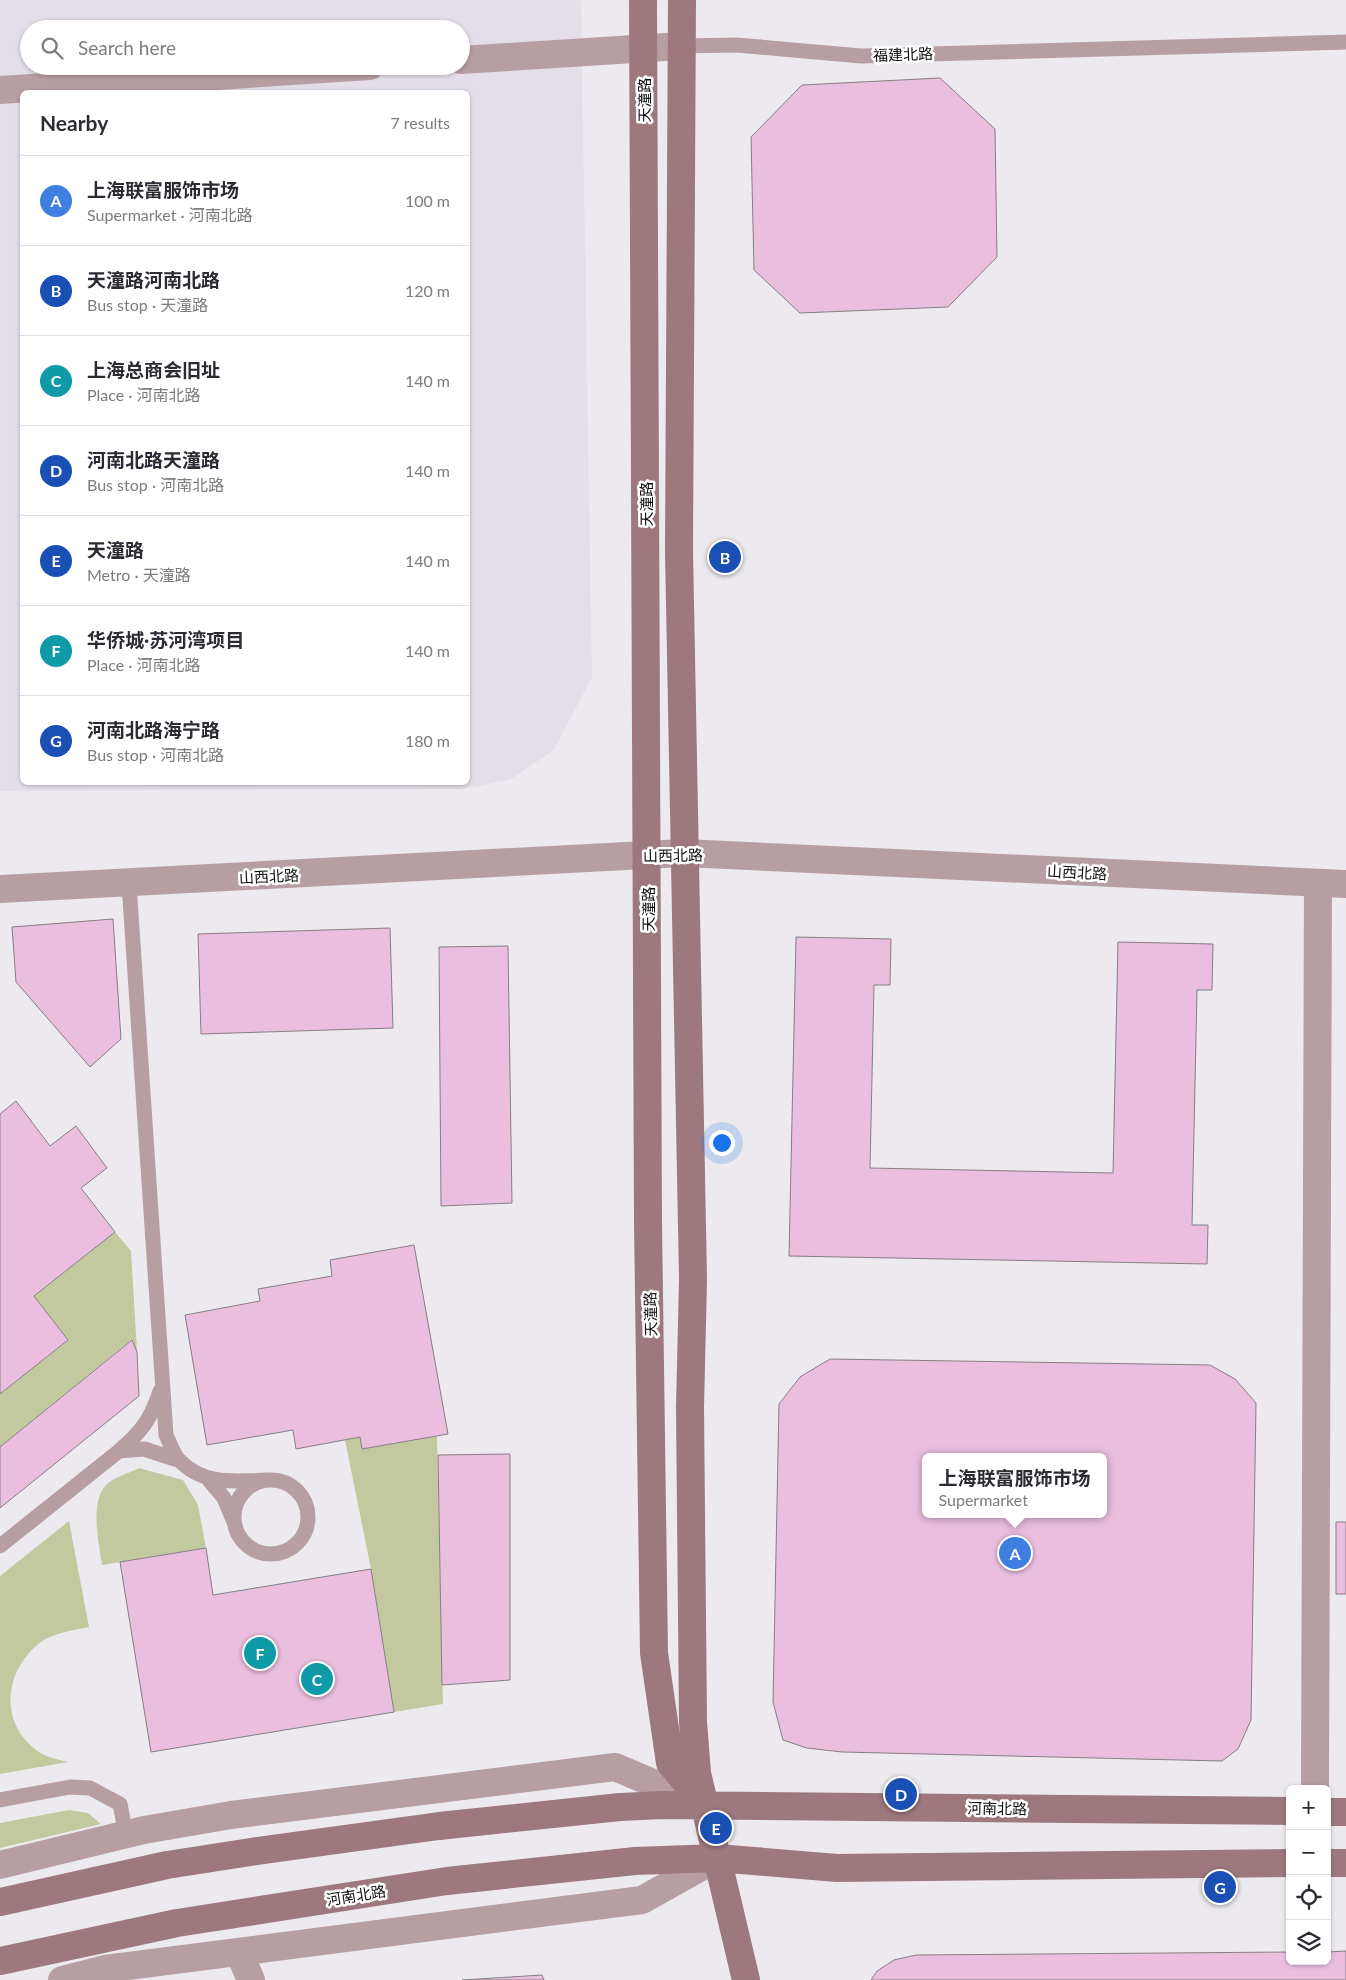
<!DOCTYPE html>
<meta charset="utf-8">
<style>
:root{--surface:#fff;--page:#f2f2f3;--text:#2b2b33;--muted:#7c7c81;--line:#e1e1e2;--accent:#111827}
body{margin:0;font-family:Lato,"Noto Sans SC",sans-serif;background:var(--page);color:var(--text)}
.controls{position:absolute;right:15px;bottom:15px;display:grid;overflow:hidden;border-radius:8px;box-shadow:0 1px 4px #0004}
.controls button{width:45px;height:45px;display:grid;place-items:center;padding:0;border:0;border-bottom:1px solid var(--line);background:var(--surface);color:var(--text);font:25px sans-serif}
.you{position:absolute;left:721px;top:1142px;width:18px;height:18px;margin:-12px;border:4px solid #fff;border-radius:50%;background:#1a73e8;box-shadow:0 0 0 8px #1a73e833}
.badge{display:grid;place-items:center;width:32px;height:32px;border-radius:50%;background:var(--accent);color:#fff;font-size:16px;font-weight:700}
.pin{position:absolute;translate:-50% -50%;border:2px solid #fff;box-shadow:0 1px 5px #0006}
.popup{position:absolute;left:922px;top:1453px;width:185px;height:65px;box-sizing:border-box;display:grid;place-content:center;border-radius:8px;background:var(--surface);filter:drop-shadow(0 1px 4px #0005);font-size:16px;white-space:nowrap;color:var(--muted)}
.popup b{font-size:19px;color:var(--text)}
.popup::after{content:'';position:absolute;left:50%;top:100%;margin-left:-10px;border:10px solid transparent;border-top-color:var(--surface)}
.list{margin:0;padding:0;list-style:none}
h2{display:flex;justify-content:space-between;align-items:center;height:65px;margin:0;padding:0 20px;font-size:21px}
h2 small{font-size:16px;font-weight:400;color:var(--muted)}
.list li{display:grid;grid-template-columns:32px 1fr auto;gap:15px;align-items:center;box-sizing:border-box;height:90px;padding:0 20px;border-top:1px solid var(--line)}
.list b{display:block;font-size:19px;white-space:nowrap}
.list p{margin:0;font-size:16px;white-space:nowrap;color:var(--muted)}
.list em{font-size:16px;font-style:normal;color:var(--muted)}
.icon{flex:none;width:28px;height:28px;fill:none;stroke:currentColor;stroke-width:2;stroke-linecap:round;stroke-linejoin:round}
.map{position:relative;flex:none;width:1346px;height:1980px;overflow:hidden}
.search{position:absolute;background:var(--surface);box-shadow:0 1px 4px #0004;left:20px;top:20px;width:450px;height:55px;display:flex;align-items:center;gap:12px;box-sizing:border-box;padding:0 18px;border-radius:28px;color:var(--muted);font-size:19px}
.panel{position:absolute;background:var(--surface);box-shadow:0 1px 4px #0004;left:20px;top:90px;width:450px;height:695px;border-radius:8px}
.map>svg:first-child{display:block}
</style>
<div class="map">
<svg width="1346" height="1980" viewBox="0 0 1346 1980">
<rect width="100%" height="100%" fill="#edeaef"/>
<path fill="#e4dee9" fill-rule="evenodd" d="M0 0H581L592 677 554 750 511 779 463 789 0 791ZM29 29H461V66H29ZM22 92H468V782H22Z"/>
<path fill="#c2c99f" d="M115 1232 131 1251 137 1352 131 1340 0 1447V1394L68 1340 34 1296Z
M437 1436 443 1704 394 1712 371 1569 345 1440 360 1437 362 1449Z
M139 1468 183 1480 198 1505 206 1548 102 1565C99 1543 89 1501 107 1484 115 1477 129 1473 139 1468Z
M69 1521 89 1627C71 1631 50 1633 36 1646 1 1677 1 1729 42 1754 50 1758 60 1760 68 1762L0 1774V1576Z
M69 1810 88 1813 101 1824 0 1848V1823Z"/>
<path fill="#ebbedf" stroke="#847f82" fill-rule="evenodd" d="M940 78 995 129 997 257 948 307 800 313 754 270 751 137 802 85Z
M113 919 121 1039 90 1067 16 982 12 927Z
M390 928 393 1028 201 1034 198 934Z
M796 937 891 939 890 985H874L870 1168 1113 1173 1118 942 1213 944 1212 990H1197L1192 1225H1208L1207 1264 789 1256Z
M508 946 512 1203 441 1206 439 947Z
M16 1101 50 1146 76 1126 107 1168 81 1188 115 1232 34 1296 68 1340 0 1394V1114Z
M414 1245 448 1434 362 1449 360 1437 296 1449 293 1430 207 1445 185 1315 260 1301 258 1289 332 1276 330 1260Z
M132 1340 137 1352 139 1396 0 1508V1447Z
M830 1359 1210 1365 1235 1379 1256 1403 1251 1720 1238 1749 1222 1761 842 1752 807 1748 783 1740 773 1702 779 1404 800 1377ZM926 1457H1104V1514H926Z
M510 1454V1680L442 1685 438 1455Z
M1336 1522H1346V1594H1336Z
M206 1548 213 1595 371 1569 394 1712 151 1752 120 1562Z
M1346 1951V1980H871L877 1971 894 1960 916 1955 1290 1952V1961H1327V1952Z
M542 1975 544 1980H462Z"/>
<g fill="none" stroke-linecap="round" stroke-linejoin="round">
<path stroke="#b79ea2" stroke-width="15" d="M681 46 737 45 861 56 1346 42
M129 884 166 1435C170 1443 173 1454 179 1460 204 1486 235 1481 268 1480
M119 1451C142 1431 151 1419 160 1391
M208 1479 224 1498 234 1522
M234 1517a37 37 0 1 1 74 0a37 37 0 1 1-74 0Z
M0 1546 119 1451 144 1449 178 1460
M0 1800 70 1787 90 1788 120 1804 126 1835"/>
<path stroke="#b79ea2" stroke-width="28" d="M0 889 683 853 1346 884
M1315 1789 1318 883
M0 1865 144 1830 231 1815 615 1767 705 1805
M239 1952 251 1980
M62 1980 105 1969 642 1900 717 1858"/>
<path stroke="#b79ea2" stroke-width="28" d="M461 60 681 46
M0 90 370 66"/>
<path stroke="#9d797f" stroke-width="28" d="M643 0 648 1222 654 1653 670 1763 701 1800
M682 0 679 551 693 1279 690 1408 693 1722 697 1773 746 1980
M1327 1812H1346
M1327 1863H1346
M0 1902 167 1865 257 1851 439 1826 620 1807 663 1805 1290 1811
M0 1961 177 1923 447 1881 635 1861 717 1858 837 1868 1290 1863"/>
</g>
<g text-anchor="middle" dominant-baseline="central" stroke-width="5" stroke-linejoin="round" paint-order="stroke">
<g font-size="15" fill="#100f10" stroke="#fff">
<text transform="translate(903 54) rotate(-2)">福建北路</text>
<text transform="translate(644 100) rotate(-90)">天潼路</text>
<text transform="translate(646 504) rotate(-90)">天潼路</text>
<text transform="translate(673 855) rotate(-1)">山西北路</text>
<text transform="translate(1077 872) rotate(3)">山西北路</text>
<text transform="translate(269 876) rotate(-3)">山西北路</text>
<text transform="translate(648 909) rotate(-90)">天潼路</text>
<text transform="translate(650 1314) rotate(-91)">天潼路</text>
<text transform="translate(997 1808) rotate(1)">河南北路</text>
<text transform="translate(356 1895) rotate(-9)">河南北路</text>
</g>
</g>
</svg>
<div class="controls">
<button>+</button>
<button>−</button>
<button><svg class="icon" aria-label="locate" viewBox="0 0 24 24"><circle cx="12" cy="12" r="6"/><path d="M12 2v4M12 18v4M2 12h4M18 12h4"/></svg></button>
<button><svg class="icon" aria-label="layers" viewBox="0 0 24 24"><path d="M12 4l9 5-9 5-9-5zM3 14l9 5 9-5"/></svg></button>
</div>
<div class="you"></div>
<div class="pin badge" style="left:1015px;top:1553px;background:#3f7fe0">A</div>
<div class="popup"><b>上海联富服饰市场</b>Supermarket</div>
<div class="pin badge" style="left:725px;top:557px;background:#1a4fb4">B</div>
<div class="pin badge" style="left:317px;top:1679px;background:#0f9aa8">C</div>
<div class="pin badge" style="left:901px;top:1794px;background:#1a4fb4">D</div>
<div class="pin badge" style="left:716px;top:1828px;background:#1a4fb4">E</div>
<div class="pin badge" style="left:260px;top:1653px;background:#0f9aa8">F</div>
<div class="pin badge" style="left:1220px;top:1887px;background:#1a4fb4">G</div>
<div class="search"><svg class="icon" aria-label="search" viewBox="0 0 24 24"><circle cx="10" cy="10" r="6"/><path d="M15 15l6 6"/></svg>Search here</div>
<section class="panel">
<h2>Nearby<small>7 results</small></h2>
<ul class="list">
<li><span class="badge" style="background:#3f7fe0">A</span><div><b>上海联富服饰市场</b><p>Supermarket · 河南北路</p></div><em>100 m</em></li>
<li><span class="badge" style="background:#1a4fb4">B</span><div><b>天潼路河南北路</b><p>Bus stop · 天潼路</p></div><em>120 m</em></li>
<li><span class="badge" style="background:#0f9aa8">C</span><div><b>上海总商会旧址</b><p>Place · 河南北路</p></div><em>140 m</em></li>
<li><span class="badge" style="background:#1a4fb4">D</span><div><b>河南北路天潼路</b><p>Bus stop · 河南北路</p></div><em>140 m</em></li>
<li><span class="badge" style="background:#1a4fb4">E</span><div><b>天潼路</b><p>Metro · 天潼路</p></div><em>140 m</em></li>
<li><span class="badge" style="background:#0f9aa8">F</span><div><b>华侨城·苏河湾项目</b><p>Place · 河南北路</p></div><em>140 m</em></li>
<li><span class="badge" style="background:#1a4fb4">G</span><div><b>河南北路海宁路</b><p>Bus stop · 河南北路</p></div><em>180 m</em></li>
</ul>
</section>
</div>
